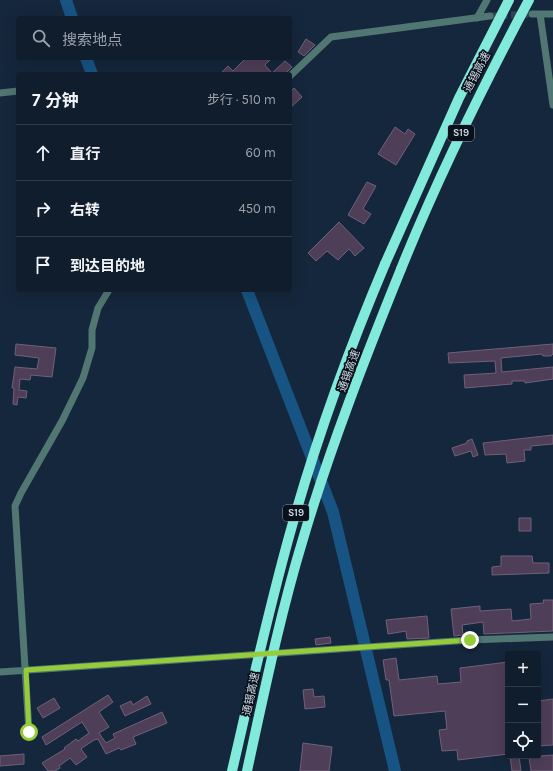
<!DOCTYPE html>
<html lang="zh">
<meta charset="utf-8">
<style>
:root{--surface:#101d2d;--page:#1e2a39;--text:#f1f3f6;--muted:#9ca2aa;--line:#303b49}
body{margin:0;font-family:Karla,"Noto Sans SC",sans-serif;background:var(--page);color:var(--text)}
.controls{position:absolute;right:12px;bottom:12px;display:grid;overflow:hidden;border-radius:4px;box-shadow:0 4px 16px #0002}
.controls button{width:36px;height:36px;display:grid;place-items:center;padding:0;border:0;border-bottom:1px solid var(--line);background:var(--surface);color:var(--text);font:20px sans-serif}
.stop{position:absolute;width:12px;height:12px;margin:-9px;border:3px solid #96cc3a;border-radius:50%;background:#fff}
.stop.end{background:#96cc3a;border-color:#fff;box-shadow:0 1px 4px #0008}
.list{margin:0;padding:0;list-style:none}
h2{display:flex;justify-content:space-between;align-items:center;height:52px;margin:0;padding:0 16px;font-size:17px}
h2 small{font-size:13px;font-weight:400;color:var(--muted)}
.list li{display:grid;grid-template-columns:26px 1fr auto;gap:12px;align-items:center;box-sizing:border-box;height:56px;padding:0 16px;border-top:1px solid var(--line)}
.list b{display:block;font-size:15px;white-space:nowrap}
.list em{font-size:13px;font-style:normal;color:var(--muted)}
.icon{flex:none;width:22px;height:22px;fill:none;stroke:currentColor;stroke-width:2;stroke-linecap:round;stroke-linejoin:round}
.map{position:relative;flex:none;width:553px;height:771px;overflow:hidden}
.search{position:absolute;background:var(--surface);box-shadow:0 4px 16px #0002;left:16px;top:16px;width:276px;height:44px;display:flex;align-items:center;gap:10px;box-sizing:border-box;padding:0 14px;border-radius:4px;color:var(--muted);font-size:15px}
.panel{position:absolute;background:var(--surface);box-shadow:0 4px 16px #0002;left:16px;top:72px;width:276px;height:220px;border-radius:4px}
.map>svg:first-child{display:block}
</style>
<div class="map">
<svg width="553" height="771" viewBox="0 0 553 771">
<rect width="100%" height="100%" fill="#15273c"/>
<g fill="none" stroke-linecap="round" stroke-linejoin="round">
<path stroke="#175484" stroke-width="12" d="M66 0 72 18
M86 58 92 74
M247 290 333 512 395 771"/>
</g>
<path fill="#4e3e57" stroke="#71607a" d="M306 39 315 45 304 56 298 52Z
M246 58H272L265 65 272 73 285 61 292 67 285 74H220L228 66 233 71Z
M294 88 302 97 290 108V92Z
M395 127 405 134 408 129 415 134 396 165 378 154Z
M367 182 376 186 363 209 371 214 364 224 348 215Z
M339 222 364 248 355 256 349 249 338 260 327 251 316 261 308 253Z
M16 344 56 348 52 377 31 375 30 380 20 379 19 390 27 391 26 398 18 397 17 405 13 404 14 388H12L15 367 37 369 39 358 15 355Z
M553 344V354L551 356H543L542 354 501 358 502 372 553 367V379L525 383V381H512V384L465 388 464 375 496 373 495 361 449 363 448 353Z
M553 435V444L531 446V450H524L525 461 507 463 506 454 485 455 483 443Z
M472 439 478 455 473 457 471 451 455 456 452 448 467 443V441Z
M519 518H531V531H519Z
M501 556H532L533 563H549V573L492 575V567L501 566Z
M543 600H553V631L484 634 483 622 462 625 463 635 454 636 451 609 480 606V611L511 609 512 621 531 619 530 604 544 603Z
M427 616 429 638 407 639 406 631 388 634 386 620Z
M330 637 331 643 316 645 315 639Z
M396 658 399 680 437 676 438 684 461 682 460 668 508 662V754L458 760 457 750 442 751 439 730 447 729 445 711 394 716 389 680H386L383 660Z
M313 689 314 697 324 696 325 707 305 709 303 690Z
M108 695 113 702 99 712 109 727 99 733 106 743 115 738 113 734 162 712 167 723 133 737 136 744 121 750 119 748 106 754 98 739 94 740 82 748 81 749 87 757 76 765 70 758 59 766 60 768 55 771H48L42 763 65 749 64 748 76 739 78 741 89 733 82 722 46 745 42 737Z
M147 696 151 704 125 716 120 706 131 701 133 705Z
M54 698 60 708 43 718 37 708Z
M553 699V745L538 746V701Z
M303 743 332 747 329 771H300Z
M24 754V764L0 766V756Z
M553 755V771H531L529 757Z
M510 756H519L521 771H512Z"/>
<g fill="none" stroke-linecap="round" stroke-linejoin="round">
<path stroke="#314256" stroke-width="7" stroke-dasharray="7 3.5" stroke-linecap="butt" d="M490 16 532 14"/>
<path stroke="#507771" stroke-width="7" d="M532 14H553
M540 14 553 105
M477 18 487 0
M290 76 331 37 490 16
M0 93 18 91
M0 672 470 640 553 637
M29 732 15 506 21 493 62 421 83 378 92 348V330L98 308 109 290"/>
<path stroke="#82eada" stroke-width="10" d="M385 264 459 98 509 0
M401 269C438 177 482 88 529 0"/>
<path stroke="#82eada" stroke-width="10" d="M232 771C251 689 269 607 292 526 317 437 349 349 385 264
M247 771C264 693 280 615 303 539 330 448 365 358 401 269"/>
</g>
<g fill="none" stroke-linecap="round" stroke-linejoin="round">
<path stroke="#96cc3a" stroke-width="5" d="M29 732 26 670 470 640"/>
</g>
<g text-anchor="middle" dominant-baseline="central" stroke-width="3.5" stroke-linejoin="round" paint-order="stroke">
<g fill="#081019" stroke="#939daa" stroke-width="1">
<rect x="448" y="125" width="26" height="16" rx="3"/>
<rect x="283" y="505" width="26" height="16" rx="3"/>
</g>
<g font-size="10" font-weight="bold" fill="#cfdae8">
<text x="461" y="133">S19</text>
<text x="296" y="513">S19</text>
</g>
<g font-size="11" fill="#cfdae8" stroke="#081019">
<text transform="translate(477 72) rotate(-62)">通锡高速</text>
<text transform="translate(349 371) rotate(-70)">通锡高速</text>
<text transform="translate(251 694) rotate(-78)">通锡高速</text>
</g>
</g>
</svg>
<div class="controls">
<button>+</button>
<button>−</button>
<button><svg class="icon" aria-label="locate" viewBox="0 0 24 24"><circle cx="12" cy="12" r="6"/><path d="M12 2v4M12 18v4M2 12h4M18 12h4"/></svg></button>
</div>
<div class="stop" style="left:29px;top:732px"></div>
<div class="stop end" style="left:470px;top:640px"></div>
<div class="search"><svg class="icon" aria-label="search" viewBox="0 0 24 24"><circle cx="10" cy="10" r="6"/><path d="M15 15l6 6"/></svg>搜索地点</div>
<section class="panel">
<h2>7 分钟<small>步行 · 510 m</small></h2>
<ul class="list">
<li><svg class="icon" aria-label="ahead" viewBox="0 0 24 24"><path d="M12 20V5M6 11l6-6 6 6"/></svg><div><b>直行</b></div><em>60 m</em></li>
<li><svg class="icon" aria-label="right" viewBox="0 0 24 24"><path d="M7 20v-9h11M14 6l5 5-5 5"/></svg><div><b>右转</b></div><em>450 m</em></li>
<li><svg class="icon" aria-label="arrive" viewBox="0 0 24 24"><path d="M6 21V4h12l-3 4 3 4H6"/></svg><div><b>到达目的地</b></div></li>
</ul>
</section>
</div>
